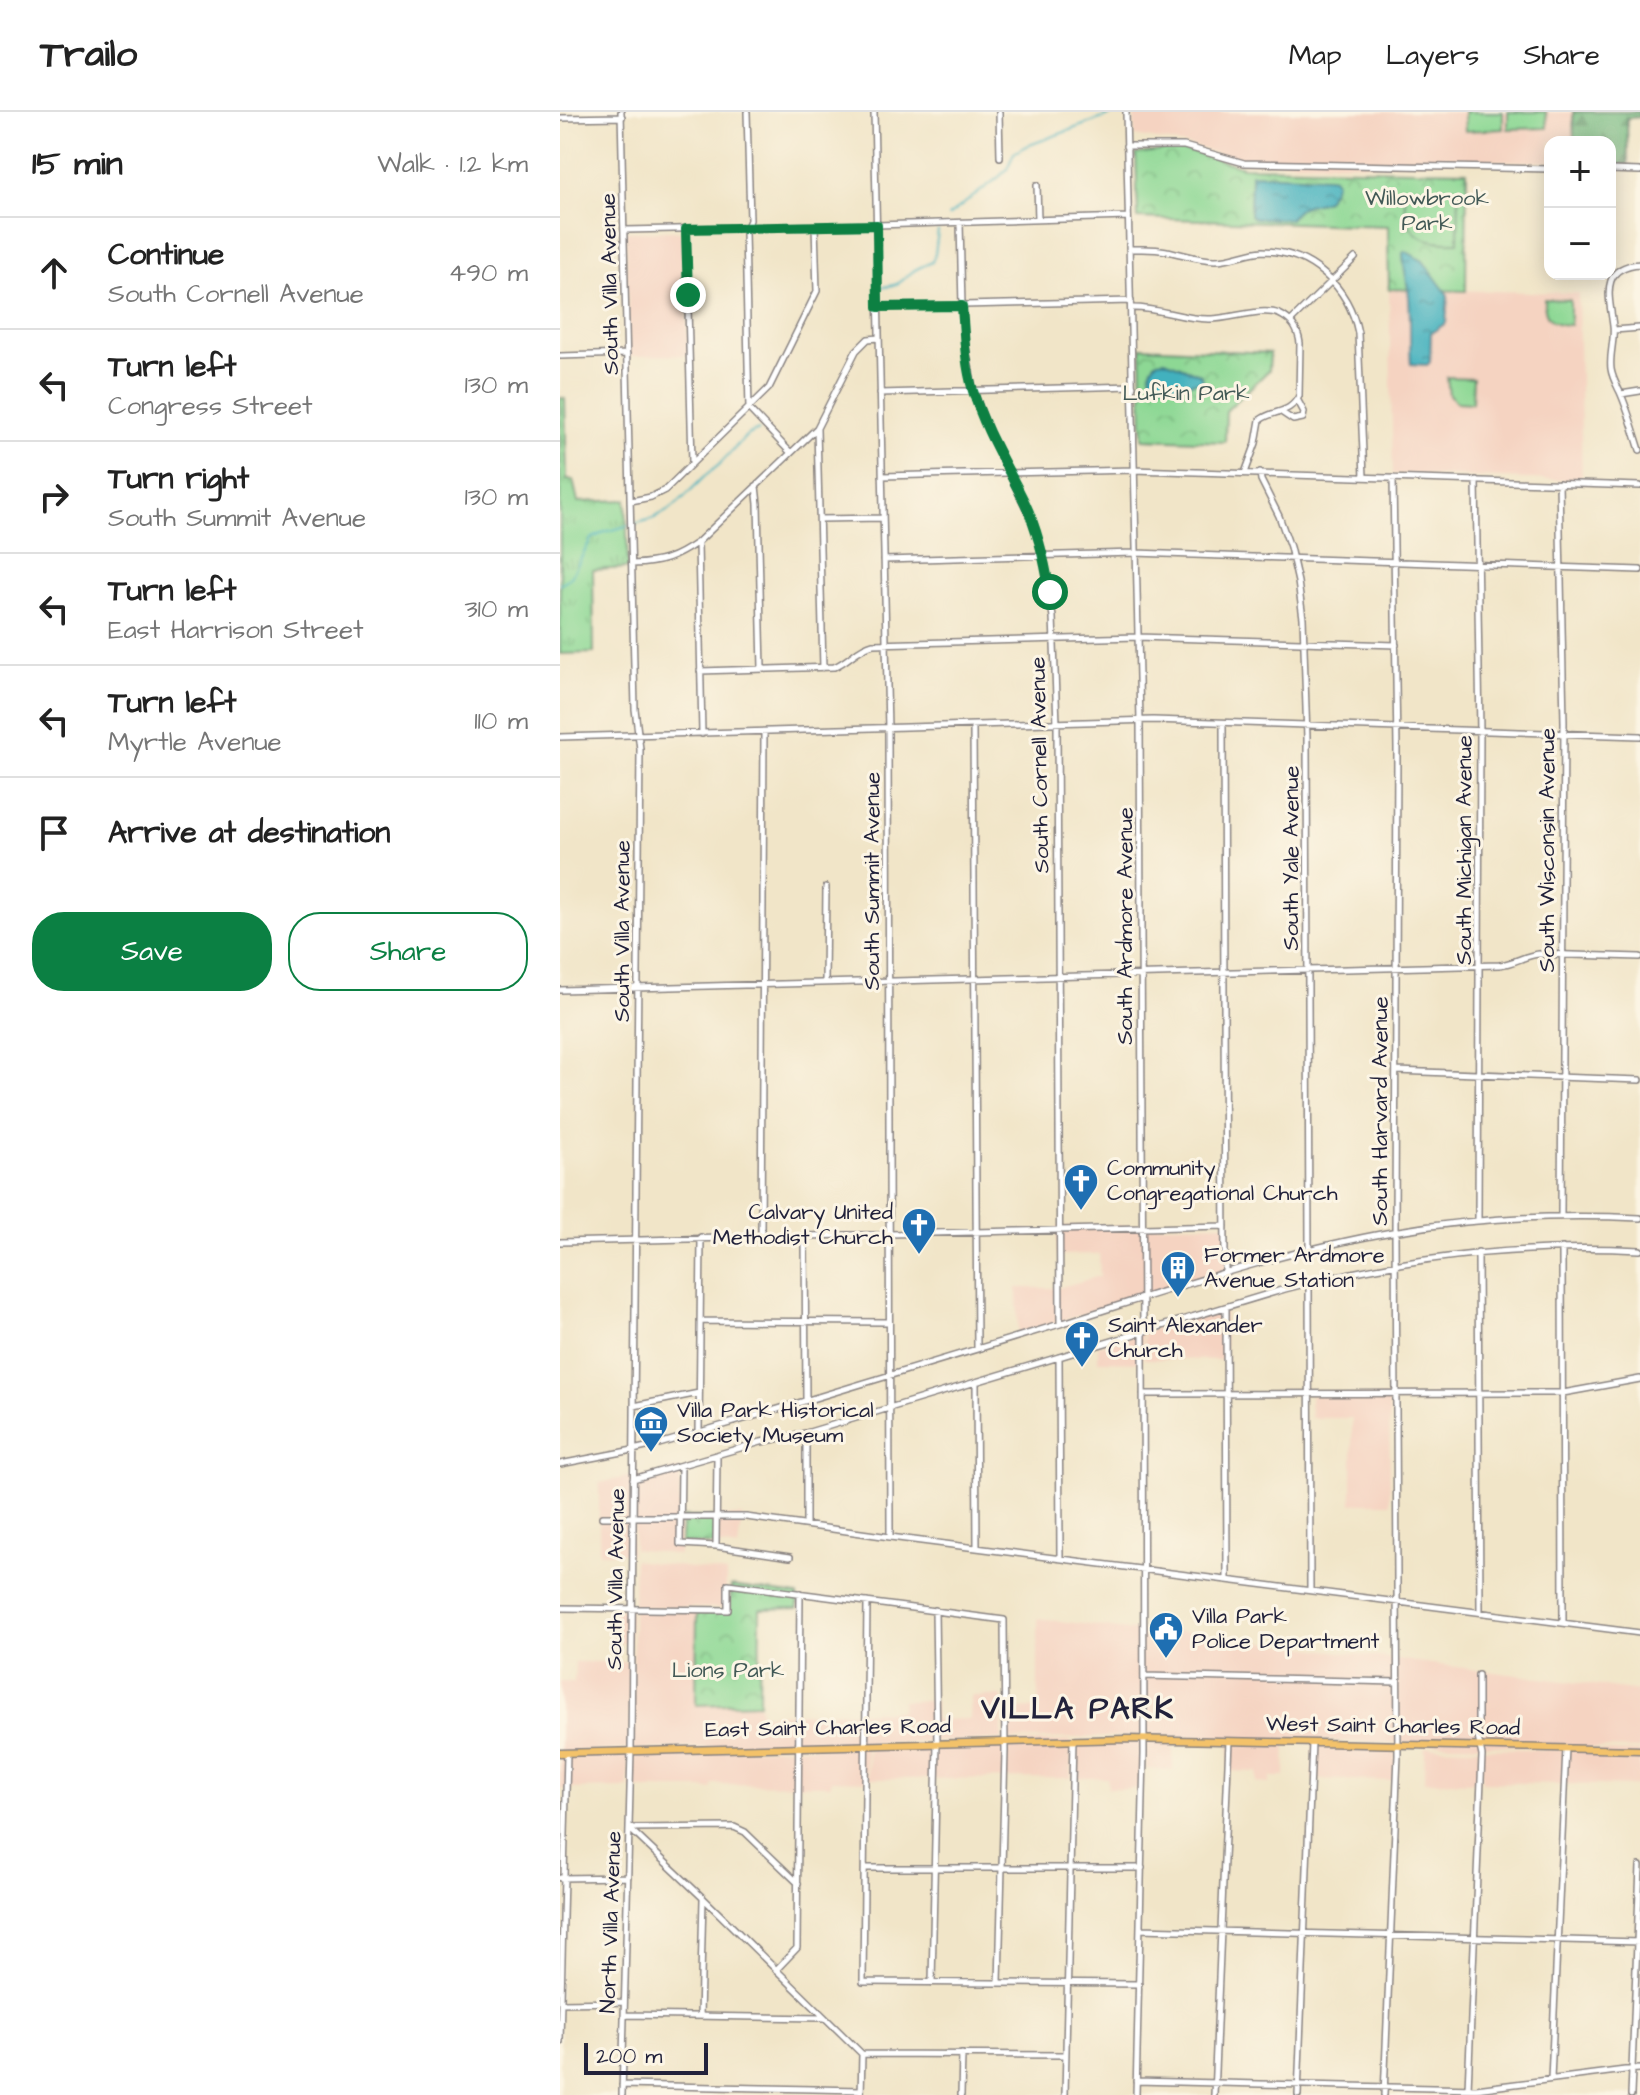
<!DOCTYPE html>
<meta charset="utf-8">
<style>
:root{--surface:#fff;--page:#f6f6f6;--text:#222;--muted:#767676;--line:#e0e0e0;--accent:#0b8043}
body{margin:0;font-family:"Architects Daughter",sans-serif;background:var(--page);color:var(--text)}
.controls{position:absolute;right:24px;top:24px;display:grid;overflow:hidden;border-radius:16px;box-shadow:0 4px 20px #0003}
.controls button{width:72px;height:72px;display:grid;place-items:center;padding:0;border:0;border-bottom:2px solid var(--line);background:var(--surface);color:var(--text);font:40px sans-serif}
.scale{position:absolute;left:24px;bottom:20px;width:124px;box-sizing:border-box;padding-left:8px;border:4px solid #22223b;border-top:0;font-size:22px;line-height:28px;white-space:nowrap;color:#22223b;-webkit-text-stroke:6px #fcf5e5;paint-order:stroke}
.stop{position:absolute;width:24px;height:24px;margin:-18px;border:6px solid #0b8043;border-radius:50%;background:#fff}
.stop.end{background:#0b8043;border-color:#fff;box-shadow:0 2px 8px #0008}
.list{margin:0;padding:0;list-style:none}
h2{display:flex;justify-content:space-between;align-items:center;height:104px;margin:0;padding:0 32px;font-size:34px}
h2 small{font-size:26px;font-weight:400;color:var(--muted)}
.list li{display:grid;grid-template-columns:52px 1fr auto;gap:24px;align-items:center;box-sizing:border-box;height:112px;padding:0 32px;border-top:2px solid var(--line)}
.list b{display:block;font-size:30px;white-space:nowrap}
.list p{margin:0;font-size:26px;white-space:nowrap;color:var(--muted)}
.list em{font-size:26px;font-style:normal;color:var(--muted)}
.actions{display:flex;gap:16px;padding:24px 32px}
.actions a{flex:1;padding:18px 0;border:2px solid var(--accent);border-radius:32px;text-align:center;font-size:28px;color:var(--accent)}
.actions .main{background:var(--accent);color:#fff}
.icon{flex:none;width:44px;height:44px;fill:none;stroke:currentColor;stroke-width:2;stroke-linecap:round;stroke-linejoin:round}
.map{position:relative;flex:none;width:1080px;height:1983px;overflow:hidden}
header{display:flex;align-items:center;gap:48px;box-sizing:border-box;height:112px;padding:0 40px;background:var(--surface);border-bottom:2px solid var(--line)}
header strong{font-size:38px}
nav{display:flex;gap:44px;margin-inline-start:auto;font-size:28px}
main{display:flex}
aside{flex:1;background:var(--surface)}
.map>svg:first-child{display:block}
</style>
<header>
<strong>Trailo</strong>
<nav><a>Map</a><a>Layers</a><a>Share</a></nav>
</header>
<main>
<aside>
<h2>15 min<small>Walk · 1.2 km</small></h2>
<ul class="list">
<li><svg class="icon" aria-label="ahead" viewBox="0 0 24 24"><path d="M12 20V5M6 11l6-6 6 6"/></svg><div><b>Continue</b><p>South Cornell Avenue</p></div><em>490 m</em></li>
<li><svg class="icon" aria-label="left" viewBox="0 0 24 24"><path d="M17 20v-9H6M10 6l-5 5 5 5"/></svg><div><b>Turn left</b><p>Congress Street</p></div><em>130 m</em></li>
<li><svg class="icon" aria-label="right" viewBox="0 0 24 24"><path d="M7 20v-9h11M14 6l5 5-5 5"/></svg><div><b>Turn right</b><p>South Summit Avenue</p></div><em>130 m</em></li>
<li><svg class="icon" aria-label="left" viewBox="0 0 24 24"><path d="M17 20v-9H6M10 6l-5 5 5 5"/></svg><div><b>Turn left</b><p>East Harrison Street</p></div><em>310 m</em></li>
<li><svg class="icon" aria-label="left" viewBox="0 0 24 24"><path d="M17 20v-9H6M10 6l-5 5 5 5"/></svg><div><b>Turn left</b><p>Myrtle Avenue</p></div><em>110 m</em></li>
<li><svg class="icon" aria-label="arrive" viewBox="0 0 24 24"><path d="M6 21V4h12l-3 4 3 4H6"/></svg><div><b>Arrive at destination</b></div></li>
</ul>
<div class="actions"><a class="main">Save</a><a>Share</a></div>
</aside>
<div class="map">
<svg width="1080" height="1983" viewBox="0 0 1080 1983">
<defs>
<pattern id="grass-tufts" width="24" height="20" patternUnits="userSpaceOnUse" patternTransform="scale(2)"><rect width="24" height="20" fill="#8dd894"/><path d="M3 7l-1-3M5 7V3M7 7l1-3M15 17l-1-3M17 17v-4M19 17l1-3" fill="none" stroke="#79b980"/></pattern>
<pattern id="forest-firs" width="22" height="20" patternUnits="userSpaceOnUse" patternTransform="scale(2)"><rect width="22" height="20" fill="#72b87e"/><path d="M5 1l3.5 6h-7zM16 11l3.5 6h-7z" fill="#5d9568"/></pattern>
<pattern id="park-crowns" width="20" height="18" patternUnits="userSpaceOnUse" patternTransform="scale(2)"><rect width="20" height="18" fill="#8dd894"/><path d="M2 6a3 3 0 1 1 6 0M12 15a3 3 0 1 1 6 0" fill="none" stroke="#79b980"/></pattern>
<pattern id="water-ripples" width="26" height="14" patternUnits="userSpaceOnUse" patternTransform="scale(2)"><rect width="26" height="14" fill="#42b1be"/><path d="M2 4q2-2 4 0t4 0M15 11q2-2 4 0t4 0" fill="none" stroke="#37909c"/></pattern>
</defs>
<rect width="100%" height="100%" fill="#fcf5e5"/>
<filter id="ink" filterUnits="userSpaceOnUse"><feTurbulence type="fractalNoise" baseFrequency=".0125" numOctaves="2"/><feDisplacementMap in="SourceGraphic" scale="16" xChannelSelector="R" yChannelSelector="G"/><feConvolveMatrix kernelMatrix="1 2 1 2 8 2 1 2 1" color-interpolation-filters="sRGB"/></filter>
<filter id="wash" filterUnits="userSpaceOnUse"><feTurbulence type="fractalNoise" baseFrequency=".006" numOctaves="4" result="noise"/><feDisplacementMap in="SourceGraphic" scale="32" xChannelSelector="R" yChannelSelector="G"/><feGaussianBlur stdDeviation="1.8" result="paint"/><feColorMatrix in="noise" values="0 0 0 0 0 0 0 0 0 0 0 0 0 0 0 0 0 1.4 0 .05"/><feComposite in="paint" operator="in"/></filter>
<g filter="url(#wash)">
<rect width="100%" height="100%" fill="#f1e5c8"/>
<path fill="#f5d3c1" d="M574 0H1013L1014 30H990V50L914 48 811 52 684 49 632 34 575 24Z
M124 119 128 243 69 244 66 120Z
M829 177 1018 181 1022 369 833 362Z
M668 1112 667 1159 458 1222 457 1176H498L540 1164 539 1142 497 1143V1115Z
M665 1196V1248L584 1247V1220Z
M582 1221V1250L538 1249V1234Z
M750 1283 829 1286 830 1391H792V1306H751Z
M120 1356 119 1443 74 1437V1368Z
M72 1364 71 1441H39V1371Z
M158 1404H182L178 1436 158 1433Z
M74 1448 166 1461V1496L73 1495Z
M51 1498H70V1531H50Z
M73 1498 137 1500 136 1593 199 1591 201 1602 341 1599 342 1589H375V1608L410 1607 411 1584H442V1628L73 1637Z
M478 1506 581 1520 588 1515 1080 1579V1637L583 1624 446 1628 445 1597 478 1596Z
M15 1550H69V1637L0 1640V1570H14Z
M511 1629V1666L308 1667V1635Z
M583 1629 582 1677 548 1676 547 1666H513L514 1630Z
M586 1629H613V1658L586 1657Z
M670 1630 726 1632 725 1665H711L710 1672 697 1671V1660L669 1659Z
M753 1632 836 1634 835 1669 752 1667Z
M306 1634V1669L271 1668V1673L153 1672 152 1677H71L72 1640Z
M865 1635 919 1636V1670L864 1669Z
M922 1636 1080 1640V1674L922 1670Z
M69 1640 68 1676 0 1677V1643Z"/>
<path fill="url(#grass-tufts)" stroke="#587d68" stroke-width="2" d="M0 286H5L7 368H13L18 390 66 388 68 456 33 458 34 541 0 542Z"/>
<path fill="url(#forest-firs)" stroke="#4a6d5c" stroke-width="2" d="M1013 0H1080V5L1067 6 1068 53 1050 52V30H1014Z"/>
<path fill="url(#park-crowns)" stroke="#587d68" stroke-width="2" d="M614 37 633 40 683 55 907 59 906 179 829 177 828 114 578 106 576 42Z
M581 235 710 241 709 258 666 299 665 330 583 327Z
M122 1405H156L155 1433 121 1431Z
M171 1474 238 1483V1496L200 1497 199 1591 136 1593 137 1500H170Z"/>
<path fill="#8dd894" stroke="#587d68" stroke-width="2" d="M904 0H943V17L905 19Z
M948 0H986L987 16 948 17Z
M844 76H899L898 130C853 131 845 120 844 76Z
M984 187 1010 188V213C991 213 984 206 984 187Z
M887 265 913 266 912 291 897 290 889 283Z"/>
<path fill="url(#water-ripples)" stroke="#326a7c" stroke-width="2" d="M691 62 768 65 774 66 776 71 767 88C750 95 742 89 730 107L694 106 690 103Z
M845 139 863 149 888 183 886 211 871 221 870 250 867 253 851 252C849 230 851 208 849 186 848 170 843 156 843 140Z
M605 248 640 262 643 269 618 273 594 272C588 265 590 255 597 249Z"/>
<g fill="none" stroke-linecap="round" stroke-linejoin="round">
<path stroke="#42b1be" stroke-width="2" d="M388 104 439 65 447 57 454 41 464 35 559 0
M321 175C339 174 340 170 352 160 358 155 366 153 372 150L375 142 378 119
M0 472 11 465 31 427 45 420 92 407 107 399 118 391 144 365 159 353 187 323 199 318"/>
</g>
</g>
<g filter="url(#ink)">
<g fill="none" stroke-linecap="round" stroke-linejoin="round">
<defs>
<path id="minor" d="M61 0 75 597 80 637 71 1639 62 1983
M187 0 190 108 185 120 189 297 230 340
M314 0 328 617 330 1425
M439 0 440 45
M566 0 580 609 583 1219 584 1642 576 1983
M0 6 62 5
M566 34H624L684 51 990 57
M1050 58 1080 59
M477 73 478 108
M400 111 402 194 405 230 413 278 428 318 472 408 483 443 493 505 497 612 500 1212
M126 117 132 350
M65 118 317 113 568 105
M570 137C582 137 594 136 607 139 623 142 638 148 655 148 672 148 687 140 703 139 751 139 789 175 798 221L804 365
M1080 152C1038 155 1050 187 1053 214 1055 228 1049 242 1051 257 1052 265 1056 272 1060 280 1068 298 1074 319 1080 338
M318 195 571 189
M571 196C598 195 623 208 651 207 671 207 701 195 719 202 732 208 738 217 740 231L739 284C729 303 715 297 700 308L696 331 685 361
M731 209 795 146
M1054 218 1080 216
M0 244 67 242
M320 281 573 274
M1061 282 1080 279
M721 300 733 308 743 306 744 300 737 287
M257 317 263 556
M700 361 701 368 719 404 730 435 738 470 743 506 747 626 749 1138
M322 364 574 358 1080 374
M916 368 920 619 918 1109
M999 371 1004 610 1001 1104
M196 374 198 392 202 557
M71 389 91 385 105 378 209 276 257 179 255 114
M260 407 323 406
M138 431 142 622
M324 448 575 441 1080 458
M72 452C101 451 115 446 138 430L257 316 296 239 308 227 319 226
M140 559 274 555C289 549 297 536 313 532L578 525 836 533
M663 611 665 1161
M413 615 417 1237
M0 625 593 608 1080 624
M265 871 266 775
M0 878 939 853C954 852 965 843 979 842L1080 845
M836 959 1080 968
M245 1123 246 1288
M201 1124 204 620
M0 1130 665 1114
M1002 1136 1003 1511
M918 1140 920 1500
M749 1170 750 1478
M666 1195 667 1468
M140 1209 329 1210
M499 1245 500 1446
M416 1270 417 1436
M583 1282 1003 1281 1080 1267
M74 1294 139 1281
M139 1320 141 1125
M246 1321V1413
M0 1352 73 1338 99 1332C233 1293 367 1253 500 1212 609 1178 719 1140 832 1120 914 1106 997 1102 1080 1106
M121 1354 120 1432 156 1434 230 1445
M73 1367 201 1330 246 1321 725 1177C842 1145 959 1132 1080 1138
M42 1405H186L330 1425 1080 1521
M156 1434 157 1344
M307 1490 303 1870 579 1872
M0 1496 168 1498V1472L444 1508 445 1639 439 1871
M584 1564 837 1570
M70 1716 174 1715 185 1720 238 1771
M70 1717 143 1786 302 1942 506 1943
M305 1756H582
M0 1766 68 1765
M580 1817 1080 1830
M216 1858 237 1836 240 1481
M372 1871 377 1631 375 1498
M1 1891 64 1890
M64 1903 263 1906
M140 1904 143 1787
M0 1930 7 1641
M991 1967 1006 1636
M576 1969 916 1977 1065 1958 1080 1957
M62 1973 301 1978
M908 1977 922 1644 918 1625V1563
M301 1983 302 1942
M401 1983 402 1942
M505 1983 513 1628
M654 1983 669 1629
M738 1983 752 1631
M824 1983 838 1643 835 1120 837 636 833 366
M1071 1983 1080 1754"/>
<path id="major" d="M0 1641 567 1627 1080 1638"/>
</defs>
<use href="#minor" stroke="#8a8482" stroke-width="8"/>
<use href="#major" stroke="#8a8482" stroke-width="9"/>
<use href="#minor" stroke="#fff" stroke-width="5"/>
<use href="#major" stroke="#f3c26a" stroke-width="6"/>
</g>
</g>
<g fill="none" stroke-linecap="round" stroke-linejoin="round" filter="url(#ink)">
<path stroke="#0b8043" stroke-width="10" d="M128 183 126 117 317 113 318 195 402 194C404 222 405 252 413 279 425 319 447 354 465 391 478 419 485 450 490 480"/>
</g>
<defs>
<symbol id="church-pin" viewBox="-11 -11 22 30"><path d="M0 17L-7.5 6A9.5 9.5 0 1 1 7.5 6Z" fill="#1f6fb2" stroke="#fcf5e5"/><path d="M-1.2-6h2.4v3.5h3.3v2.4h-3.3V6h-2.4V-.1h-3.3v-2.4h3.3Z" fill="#fff"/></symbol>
<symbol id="building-pin" viewBox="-11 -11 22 30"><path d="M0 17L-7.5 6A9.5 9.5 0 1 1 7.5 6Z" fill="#1f6fb2" stroke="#fcf5e5"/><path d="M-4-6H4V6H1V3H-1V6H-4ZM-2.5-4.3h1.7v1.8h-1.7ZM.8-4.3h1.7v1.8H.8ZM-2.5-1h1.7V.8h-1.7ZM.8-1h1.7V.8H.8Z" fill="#fff"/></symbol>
<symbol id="museum-pin" viewBox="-11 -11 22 30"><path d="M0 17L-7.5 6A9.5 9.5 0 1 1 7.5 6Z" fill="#1f6fb2" stroke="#fcf5e5"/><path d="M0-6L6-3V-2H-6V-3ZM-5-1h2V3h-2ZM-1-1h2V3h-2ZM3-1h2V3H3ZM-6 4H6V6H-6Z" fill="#fff"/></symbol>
<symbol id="civic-pin" viewBox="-11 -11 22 30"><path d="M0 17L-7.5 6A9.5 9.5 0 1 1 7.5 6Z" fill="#1f6fb2" stroke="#fcf5e5"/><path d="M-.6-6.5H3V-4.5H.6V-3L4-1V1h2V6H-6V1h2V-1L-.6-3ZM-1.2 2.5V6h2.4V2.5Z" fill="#fff"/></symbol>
</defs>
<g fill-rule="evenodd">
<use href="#church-pin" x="501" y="1049" width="40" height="54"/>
<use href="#church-pin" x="339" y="1093" width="40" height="54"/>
<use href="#building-pin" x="598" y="1136" width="40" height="54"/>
<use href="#church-pin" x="502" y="1206" width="40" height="54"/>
<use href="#museum-pin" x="71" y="1291" width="40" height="54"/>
<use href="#civic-pin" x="586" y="1497" width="40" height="54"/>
</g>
<g text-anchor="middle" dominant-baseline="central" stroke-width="6" stroke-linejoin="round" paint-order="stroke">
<g font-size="22" fill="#425956" stroke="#fcf5e5">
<text x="867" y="86">Willowbrook<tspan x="867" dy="25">Park</tspan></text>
<text x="626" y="281">Lufkin Park</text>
<text x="168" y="1558">Lions Park</text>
</g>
<g font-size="22" fill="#22223b" stroke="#fcf5e5">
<text transform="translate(50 172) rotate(-91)">South Villa Avenue</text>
<text transform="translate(480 653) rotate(-91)">South Cornell Avenue</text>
<text transform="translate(904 738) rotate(-90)">South Michigan Avenue</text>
<text transform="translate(987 738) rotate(-90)">South Wisconsin Avenue</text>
<text transform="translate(731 746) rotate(-90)">South Yale Avenue</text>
<text transform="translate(312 769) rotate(-90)">South Summit Avenue</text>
<text transform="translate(565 814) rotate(-90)">South Ardmore Avenue</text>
<text transform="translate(62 819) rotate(-90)">South Villa Avenue</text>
<text transform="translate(820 999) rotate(-90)">South Harvard Avenue</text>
<text transform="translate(56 1467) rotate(-89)">South Villa Avenue</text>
<text transform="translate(833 1614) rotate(1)">West Saint Charles Road</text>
<text transform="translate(268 1616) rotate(-1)">East Saint Charles Road</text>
<text transform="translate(51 1810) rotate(-88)">North Villa Avenue</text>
</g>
<g font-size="22" fill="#22223b" stroke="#fcf5e5" text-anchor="start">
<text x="547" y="1056">Community<tspan x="547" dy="25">Congregational Church</tspan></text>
<text x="333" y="1100" text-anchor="end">Calvary United<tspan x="333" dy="25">Methodist Church</tspan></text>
<text x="644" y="1143">Former Ardmore<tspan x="644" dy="25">Avenue Station</tspan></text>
<text x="548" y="1213">Saint Alexander<tspan x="548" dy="25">Church</tspan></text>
<text x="117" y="1298">Villa Park Historical<tspan x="117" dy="25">Society Museum</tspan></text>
<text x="632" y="1504">Villa Park<tspan x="632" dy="25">Police Department</tspan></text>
</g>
<g font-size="30" font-weight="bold" letter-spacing="2" fill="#22223b" stroke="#fcf5e5">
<text x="518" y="1597">VILLA PARK</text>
</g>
</g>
</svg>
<div class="controls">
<button>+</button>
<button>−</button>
</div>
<div class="scale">200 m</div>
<div class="stop" style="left:490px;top:480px"></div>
<div class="stop end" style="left:128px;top:183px"></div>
</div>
</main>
